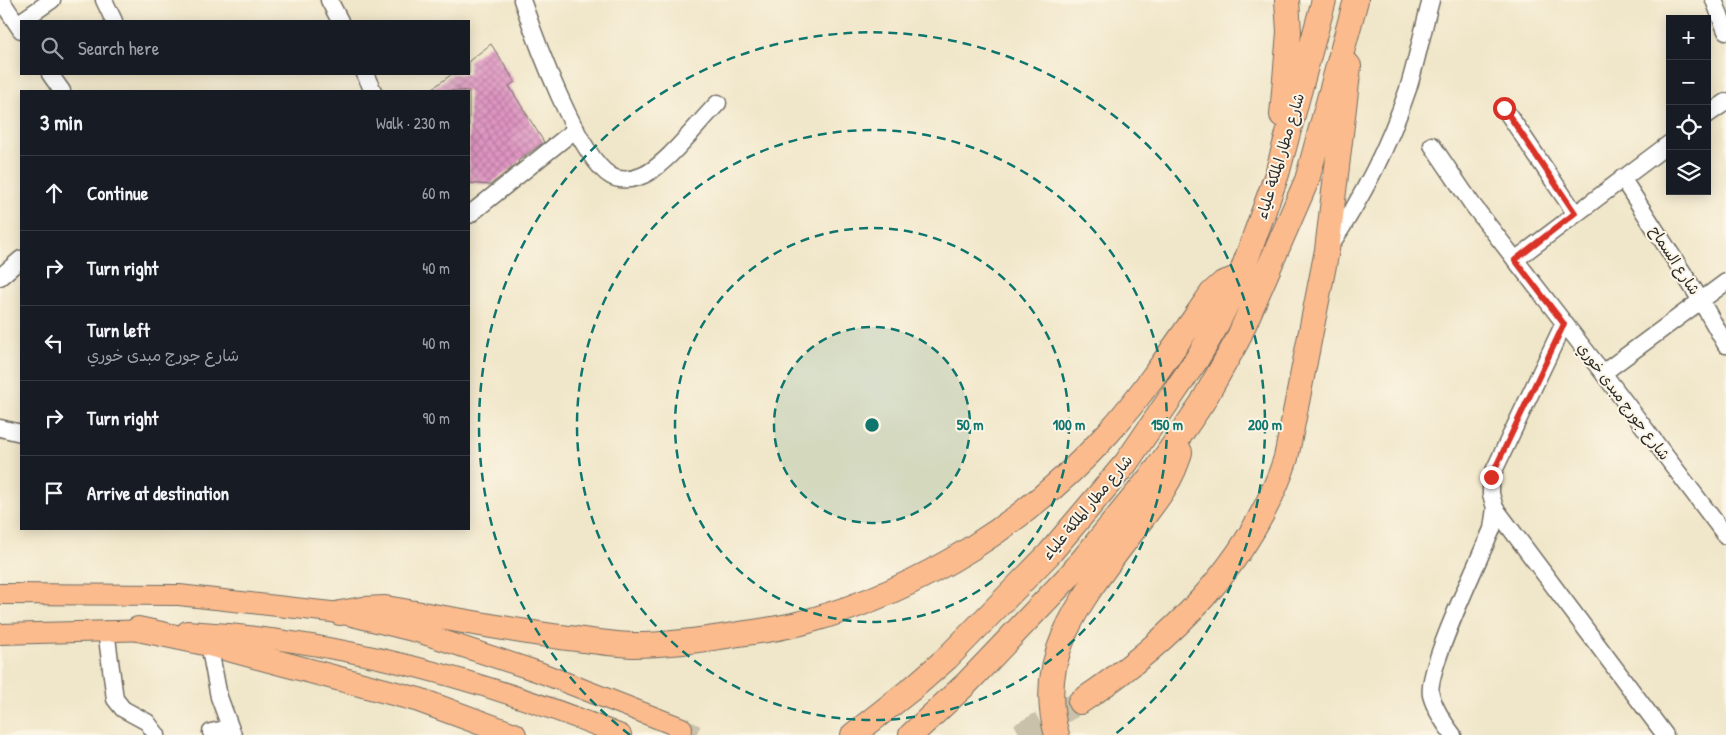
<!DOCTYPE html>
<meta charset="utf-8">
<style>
:root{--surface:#171b24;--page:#242831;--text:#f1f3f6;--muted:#9ea1a6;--line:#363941}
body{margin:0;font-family:"Patrick Hand","Playpen Sans Arabic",sans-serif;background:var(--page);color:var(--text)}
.controls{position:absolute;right:15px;top:15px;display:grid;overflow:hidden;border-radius:0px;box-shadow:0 2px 12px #0003}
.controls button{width:45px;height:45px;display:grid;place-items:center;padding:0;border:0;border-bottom:1px solid var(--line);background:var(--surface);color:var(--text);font:25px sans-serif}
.stop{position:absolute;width:15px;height:15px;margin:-11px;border:4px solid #d93025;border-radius:50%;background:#fff}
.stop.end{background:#d93025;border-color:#fff;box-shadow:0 1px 5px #0008}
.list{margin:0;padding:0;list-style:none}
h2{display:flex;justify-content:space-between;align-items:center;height:65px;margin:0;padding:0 20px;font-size:21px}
h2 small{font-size:16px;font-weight:400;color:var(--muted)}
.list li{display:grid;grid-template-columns:32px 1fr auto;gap:15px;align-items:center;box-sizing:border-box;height:75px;padding:0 20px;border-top:1px solid var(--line)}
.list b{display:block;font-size:19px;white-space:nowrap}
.list p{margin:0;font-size:16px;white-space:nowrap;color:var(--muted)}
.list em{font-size:16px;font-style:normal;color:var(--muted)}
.icon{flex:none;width:28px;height:28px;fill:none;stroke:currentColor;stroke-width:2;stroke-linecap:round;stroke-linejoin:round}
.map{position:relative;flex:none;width:1726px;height:735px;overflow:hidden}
.search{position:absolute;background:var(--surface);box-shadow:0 2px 12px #0003;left:20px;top:20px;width:450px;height:55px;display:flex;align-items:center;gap:12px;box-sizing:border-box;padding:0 18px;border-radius:0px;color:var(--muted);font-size:19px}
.panel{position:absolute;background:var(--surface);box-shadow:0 2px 12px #0003;left:20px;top:90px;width:450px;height:440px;border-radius:0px}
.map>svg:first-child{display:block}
</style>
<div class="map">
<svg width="1726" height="735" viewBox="0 0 1726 735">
<defs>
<pattern id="building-cross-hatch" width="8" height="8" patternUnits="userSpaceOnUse" patternTransform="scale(1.25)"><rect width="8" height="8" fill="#df95c2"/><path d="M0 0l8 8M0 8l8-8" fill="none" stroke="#b57a9e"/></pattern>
</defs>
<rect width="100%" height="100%" fill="#fcf5e5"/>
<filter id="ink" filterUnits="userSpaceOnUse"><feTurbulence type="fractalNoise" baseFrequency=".02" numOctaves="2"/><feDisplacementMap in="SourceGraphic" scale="10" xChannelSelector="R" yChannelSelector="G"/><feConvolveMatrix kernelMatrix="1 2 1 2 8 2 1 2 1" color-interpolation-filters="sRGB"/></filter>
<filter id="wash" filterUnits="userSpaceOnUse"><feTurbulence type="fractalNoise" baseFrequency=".0096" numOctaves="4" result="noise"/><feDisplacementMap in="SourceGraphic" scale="20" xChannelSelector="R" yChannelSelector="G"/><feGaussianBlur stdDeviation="1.12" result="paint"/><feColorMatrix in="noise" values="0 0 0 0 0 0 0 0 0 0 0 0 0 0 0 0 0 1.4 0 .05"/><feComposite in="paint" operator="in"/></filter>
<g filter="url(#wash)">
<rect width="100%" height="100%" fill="#f0e6c9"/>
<g id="blocks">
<path fill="url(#building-cross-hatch)" d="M491 44 515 82 509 86 544 142 518 161 519 162 490 185 469 183V91H429L452 74H469V61Z"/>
</g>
</g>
<g filter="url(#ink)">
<use href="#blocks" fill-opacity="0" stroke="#706c62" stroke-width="1"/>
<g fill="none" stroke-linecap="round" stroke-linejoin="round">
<path stroke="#c9c1a9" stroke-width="20" stroke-dasharray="20 10" stroke-linecap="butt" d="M682 728 696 735"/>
<path stroke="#c9c1a9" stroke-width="24" stroke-dasharray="24 12" stroke-linecap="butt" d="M1020 735 1080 702"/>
<defs>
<path id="minor" d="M1 0 21 30
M104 0 114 21
M329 0 340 21
M522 0C535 38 578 157 611 176 619 181 632 180 641 176 664 168 699 122 718 103
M1714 0 1726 31
M17 24 52 0
M50 74 62 91
M365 74 373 91
M1504 108 1575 213
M1707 115 1726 102
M1432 145 1472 204 1603 373 1726 536
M1622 178 1700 299 1726 345
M469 215 576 129
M1330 246C1363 197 1389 145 1408 89 1417 60 1423 29 1431 0
M1515 260 1670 143
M0 277 21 259
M1603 373 1726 282
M0 428 21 433
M1495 508 1665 735
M106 630 115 699 123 709 147 722 157 735
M209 644 219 697 233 735
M211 732 230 728
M1453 735C1444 723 1435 710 1431 695 1425 671 1480 558 1492 529L1495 508 1491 494V477L1564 323"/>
<path id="major" d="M0 594 179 595 340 613 421 633 539 672 682 728
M187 631C337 639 482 679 621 735
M0 634 153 630"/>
<path id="highway" d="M1282 115 1289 32 1287 0
M340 613 363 609 385 608C444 617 502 629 561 637 585 640 609 644 633 645 668 645 704 640 739 634 761 631 784 628 805 622 921 590 1029 522 1109 432 1147 389 1179 340 1212 293L1223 283 1240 277
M138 629 209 644 419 700 514 735
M1080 702C1169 643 1252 562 1286 458L1327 250 1349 66
M853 735 914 687 947 658 1049 554 1126 463 1197 359 1214 330 1240 277 1277 174 1324 0
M911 735 967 683 1071 574 1157 469 1202 403 1237 341 1307 180 1356 0
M1057 735C1032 650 1091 588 1138 524 1155 502 1173 480 1180 452"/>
</defs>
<use href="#minor" stroke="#706c62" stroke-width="19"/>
<use href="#major" stroke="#706c62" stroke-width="22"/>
<use href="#highway" stroke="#706c62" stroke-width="26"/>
<use href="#minor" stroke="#fff" stroke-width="16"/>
<use href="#major" stroke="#fbbb8d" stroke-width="20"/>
<use href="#highway" stroke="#fbbb8d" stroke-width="24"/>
</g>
</g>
<g fill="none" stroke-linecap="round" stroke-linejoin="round" filter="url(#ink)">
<path stroke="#d93025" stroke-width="6" d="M1491 477 1564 324 1515 260 1575 213 1504 108"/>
</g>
<circle cx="872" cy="425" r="98" fill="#0f766e" fill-opacity=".12"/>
<g fill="none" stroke="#0f766e" stroke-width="2.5" stroke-dasharray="9 6">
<circle cx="872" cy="425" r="98"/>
<circle cx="872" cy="425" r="197"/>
<circle cx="872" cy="425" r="295"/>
<path d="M630 735A393 393 0 1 1 1114 735"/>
</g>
<g text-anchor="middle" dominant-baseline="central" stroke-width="4" stroke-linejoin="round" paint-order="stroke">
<g font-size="15" fill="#2b2b2b" stroke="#fcf5e5">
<text transform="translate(1280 156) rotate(-73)">شارع مطار الملكة علياء</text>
<text transform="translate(1675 260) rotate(57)">شارع السماح</text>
<text transform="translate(1624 401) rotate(53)">شارع جورج مبدى خوري</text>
<text transform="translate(1087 507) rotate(-50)">شارع مطار الملكة علياء</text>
</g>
</g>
<circle cx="872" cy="425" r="8" fill="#0f766e" stroke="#fcf5e5" stroke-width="2.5"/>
<g font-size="15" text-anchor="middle" font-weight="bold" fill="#0f766e" stroke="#fcf5e5" stroke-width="4" stroke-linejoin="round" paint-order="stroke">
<text x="970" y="430">50 m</text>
<text x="1069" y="430">100 m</text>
<text x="1167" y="430">150 m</text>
<text x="1265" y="430">200 m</text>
</g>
</svg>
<div class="controls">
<button>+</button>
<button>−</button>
<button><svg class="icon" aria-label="locate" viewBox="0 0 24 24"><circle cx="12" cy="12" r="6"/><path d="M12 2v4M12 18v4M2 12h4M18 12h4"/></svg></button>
<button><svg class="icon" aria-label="layers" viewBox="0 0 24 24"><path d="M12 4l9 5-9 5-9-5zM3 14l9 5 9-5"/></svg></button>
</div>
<div class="stop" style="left:1504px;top:108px"></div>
<div class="stop end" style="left:1491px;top:477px"></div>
<div class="search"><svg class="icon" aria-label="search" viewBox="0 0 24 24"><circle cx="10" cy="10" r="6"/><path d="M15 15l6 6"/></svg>Search here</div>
<section class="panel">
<h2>3 min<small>Walk · 230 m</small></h2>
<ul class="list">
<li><svg class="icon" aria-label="ahead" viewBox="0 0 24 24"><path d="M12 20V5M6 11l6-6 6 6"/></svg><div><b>Continue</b></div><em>60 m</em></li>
<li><svg class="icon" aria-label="right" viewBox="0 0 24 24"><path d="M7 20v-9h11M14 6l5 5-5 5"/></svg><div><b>Turn right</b></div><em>40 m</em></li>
<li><svg class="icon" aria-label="left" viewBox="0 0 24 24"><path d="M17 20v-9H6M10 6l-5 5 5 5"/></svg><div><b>Turn left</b><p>شارع جورج مبدى خوري</p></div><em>40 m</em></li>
<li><svg class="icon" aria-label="right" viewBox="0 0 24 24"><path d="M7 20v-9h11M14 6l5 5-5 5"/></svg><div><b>Turn right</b></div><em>90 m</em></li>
<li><svg class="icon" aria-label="arrive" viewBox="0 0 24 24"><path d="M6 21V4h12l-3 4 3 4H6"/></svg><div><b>Arrive at destination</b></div></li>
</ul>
</section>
</div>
